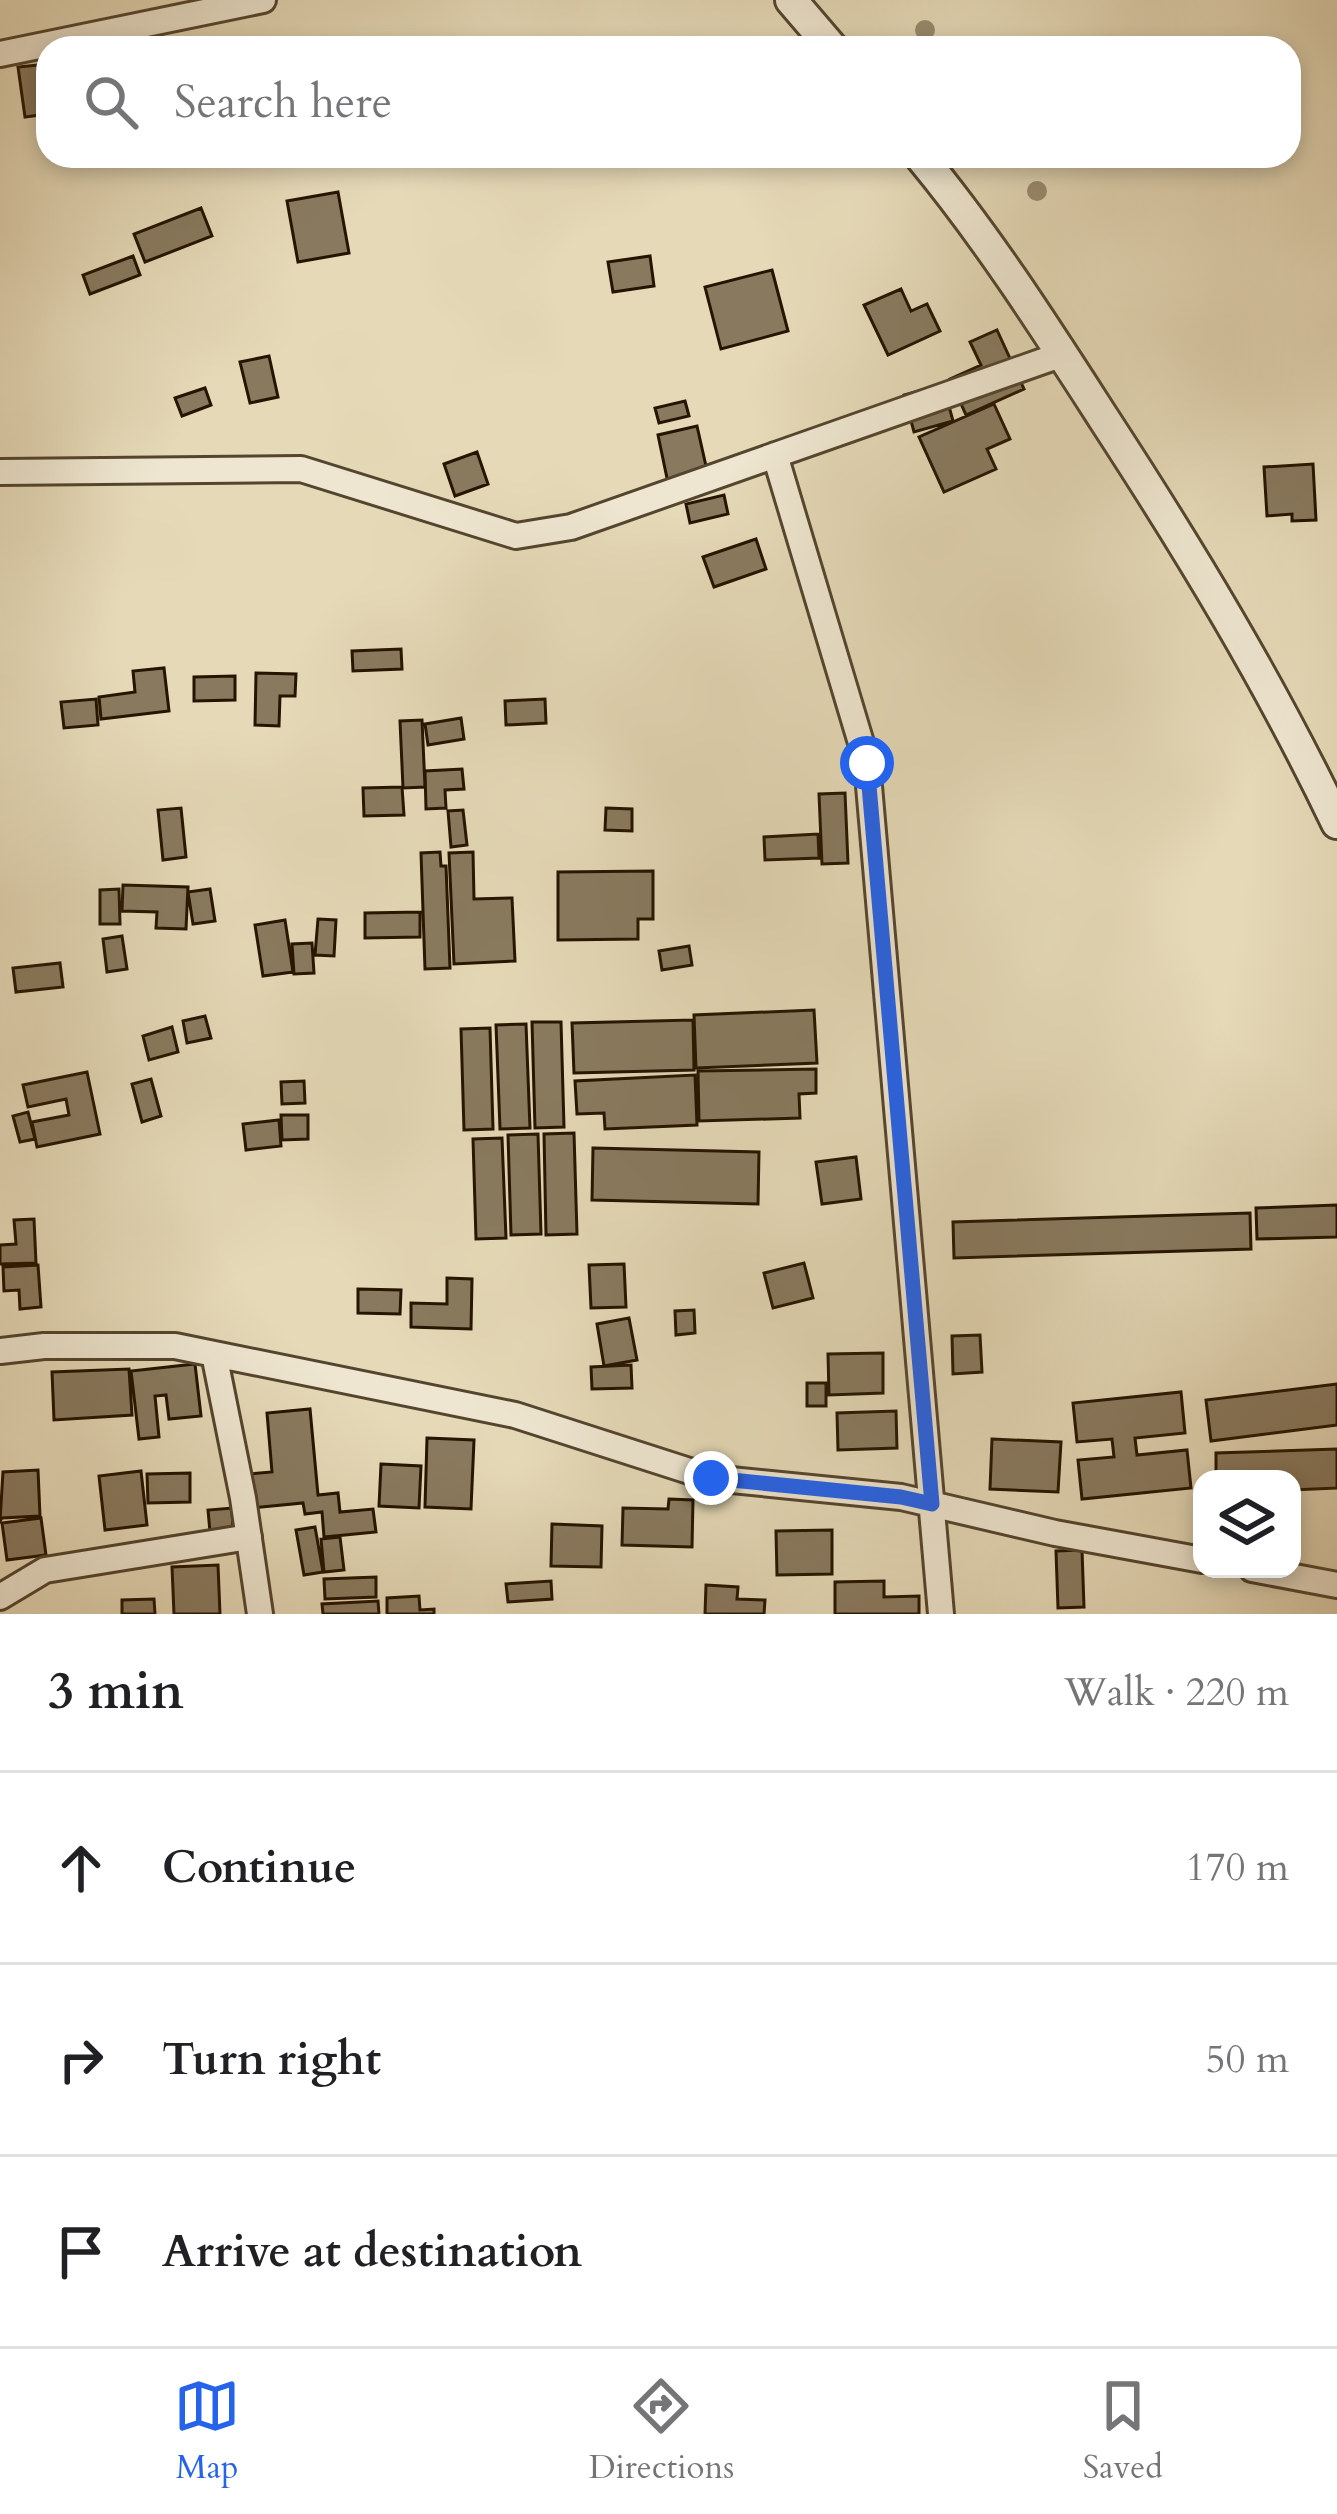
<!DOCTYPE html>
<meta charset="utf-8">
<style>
:root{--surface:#fff;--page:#f2f2f2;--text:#202124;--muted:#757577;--line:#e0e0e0;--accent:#2563eb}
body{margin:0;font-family:Cardo,serif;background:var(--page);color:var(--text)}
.controls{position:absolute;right:36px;bottom:36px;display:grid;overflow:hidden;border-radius:24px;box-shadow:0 6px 18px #0003}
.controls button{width:108px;height:108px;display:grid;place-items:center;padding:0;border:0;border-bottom:3px solid var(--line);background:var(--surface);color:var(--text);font:60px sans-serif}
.stop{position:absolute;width:36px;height:36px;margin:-27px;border:9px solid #2563eb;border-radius:50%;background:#fff}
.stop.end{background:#2563eb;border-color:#fff;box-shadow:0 3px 12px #0008}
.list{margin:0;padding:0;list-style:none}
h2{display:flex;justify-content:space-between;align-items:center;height:156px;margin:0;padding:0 48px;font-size:51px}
h2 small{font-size:39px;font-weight:400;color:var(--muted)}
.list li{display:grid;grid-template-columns:78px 1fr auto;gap:36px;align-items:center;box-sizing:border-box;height:192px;padding:0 48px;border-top:3px solid var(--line)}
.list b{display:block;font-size:45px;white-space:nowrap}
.list em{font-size:39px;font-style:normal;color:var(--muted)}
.icon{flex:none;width:66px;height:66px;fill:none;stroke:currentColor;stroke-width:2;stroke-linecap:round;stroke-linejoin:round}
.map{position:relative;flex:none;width:1337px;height:1614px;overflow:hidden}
.search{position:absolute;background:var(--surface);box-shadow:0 6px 18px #0003;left:36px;right:36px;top:36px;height:132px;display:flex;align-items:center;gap:30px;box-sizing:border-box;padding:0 42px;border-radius:36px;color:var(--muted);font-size:45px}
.sheet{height:732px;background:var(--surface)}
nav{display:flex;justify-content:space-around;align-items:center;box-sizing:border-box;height:168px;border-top:3px solid var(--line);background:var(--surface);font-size:33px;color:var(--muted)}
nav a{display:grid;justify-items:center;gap:6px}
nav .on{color:var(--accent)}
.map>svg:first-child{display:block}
</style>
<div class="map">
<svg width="1337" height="1614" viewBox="0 0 1337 1614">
<rect width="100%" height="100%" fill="#e5d9b7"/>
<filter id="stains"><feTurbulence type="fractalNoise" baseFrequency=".00167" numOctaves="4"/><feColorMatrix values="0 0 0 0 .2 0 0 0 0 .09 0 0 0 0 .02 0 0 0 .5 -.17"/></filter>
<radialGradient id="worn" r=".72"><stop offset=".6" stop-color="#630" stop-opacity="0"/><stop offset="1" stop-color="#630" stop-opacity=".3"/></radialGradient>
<path fill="#897a5f" stroke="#251400" stroke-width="3" d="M48 64V114L25 117 18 67Z
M338 192 349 253 298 262 287 201Z
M201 208 212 236 145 262 134 234Z
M133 256 140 275 90 294 83 275Z
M650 256 654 286 613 292 608 262Z
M772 270 788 331 721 349 705 287Z
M901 289 911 311 927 304 940 331 888 355 864 305Z
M997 330 1024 389 966 415 950 379 981 365 970 342Z
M269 356 278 397 250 403 240 362Z
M943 384 953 421 914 432 904 395Z
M205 388 211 405 182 416 175 398Z
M685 401 689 416 659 423 655 408Z
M994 404 1010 439 987 449 996 469 944 492 919 437Z
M697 426 708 475 668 483 658 435Z
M477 452 488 484 455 496 444 464Z
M1313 464 1316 520 1292 521V514L1267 516 1264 467Z
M724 495 728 514 690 523 686 504Z
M756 539 766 569 714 587 703 557Z
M401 649 402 669 353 671 352 651Z
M164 668 169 711 101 719 99 697 135 692 133 671Z
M256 673 296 674 295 696H280L279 726 255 725Z
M235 676V700L194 701V677Z
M96 699 98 725 64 728 61 702Z
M545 699 546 723 506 725 505 701Z
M461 718 464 739 428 745 425 724Z
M422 720 425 787 403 788 400 721Z
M462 769 464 789 445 790 446 808 426 809 425 771Z
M402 787 404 815 364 816 363 788Z
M845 793 848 863 822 864 819 794Z
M181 808 186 857 163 860 158 810Z
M606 808 632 809V831L605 830Z
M463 810 467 845 451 847 448 811Z
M818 834 819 858 765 860 764 837Z
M440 852 441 866H446L450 968 425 969 421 853Z
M473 852 474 899 512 898 515 961 454 964 449 853Z
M653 871V919H638V939L558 940V872Z
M123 885 188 887 186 929 156 928 157 912 122 911Z
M119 889 120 924H100V890Z
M210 889 215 921 193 924 188 892Z
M420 912V937L365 938V913Z
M318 919 336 920 334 956 315 955Z
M285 920 293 972 263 976 255 925Z
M122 936 127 969 107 972 103 939Z
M312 943 314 973 294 974 292 944Z
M689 946 692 965 662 970 659 951Z
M60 963 63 987 16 992 13 968Z
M814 1010 817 1063 696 1068 694 1015Z
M205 1016 211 1038 187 1043 183 1021Z
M693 1020 694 1070 574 1073 572 1023Z
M532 1022H561L564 1127 535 1128Z
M526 1024 530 1128 500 1129 496 1025Z
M172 1027 178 1052 149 1060 143 1036Z
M490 1028 493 1129 464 1130 461 1029Z
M816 1069V1093L799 1094 800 1118 699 1121 698 1071Z
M87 1072 100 1134 37 1147 32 1122 69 1115 66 1099 28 1107 23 1085Z
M695 1075 697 1125 605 1129 604 1113 577 1114 575 1081Z
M151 1079 161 1116 142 1122 132 1084Z
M304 1081 305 1103 282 1104 281 1082Z
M28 1112 35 1139 20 1142 13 1116Z
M281 1115H308V1139L282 1140Z
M279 1120 281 1146 246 1150 243 1124Z
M574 1133 577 1234 546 1235 544 1134Z
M538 1134 541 1234 511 1235 508 1135Z
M502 1138 506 1238 476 1239 473 1139Z
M593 1148 759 1152 758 1204 592 1200Z
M856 1157 861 1199 822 1204 816 1162Z
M1337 1205V1237L1257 1239 1256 1208Z
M1250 1213 1251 1249 954 1258 953 1222Z
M34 1219 36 1263 0 1264V1245L16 1244 14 1220Z
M804 1263 813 1298 773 1308 764 1273Z
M624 1264 626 1307 591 1308 589 1265Z
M38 1265 41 1307 20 1309 19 1290 4 1291 3 1267Z
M447 1278 472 1279 471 1329 411 1327V1303L447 1304Z
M358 1289 401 1290 400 1314 358 1313Z
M694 1310 695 1333 676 1335 675 1311Z
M629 1318 637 1360 604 1366 597 1324Z
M980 1335 982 1372 953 1374 952 1336Z
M883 1353V1393L829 1395 828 1354Z
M195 1364 201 1416 169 1419 166 1395 155 1396 159 1437 139 1439 131 1371Z
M631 1365 632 1388 592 1389 591 1367Z
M129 1369 132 1415 54 1420 52 1372Z
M807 1383H826V1406H807Z
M1337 1384V1425L1211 1441 1206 1400Z
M1181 1392 1185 1433 1135 1438 1137 1455 1187 1450 1191 1488 1082 1499 1078 1460 1114 1457 1112 1439 1077 1442 1073 1403Z
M310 1409 318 1495 338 1493 340 1512 373 1509 376 1532 324 1537 322 1512 305 1514 303 1503 252 1508 249 1474 272 1472 267 1413Z
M896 1411 897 1448 838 1450 837 1413Z
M427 1438 474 1440 471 1509 425 1507Z
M992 1439 1061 1442 1058 1492 990 1489Z
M1337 1449V1488L1292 1490V1479H1216V1453Z
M381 1464 421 1466 419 1508 379 1506Z
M38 1470 40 1516 2 1518 0 1521 3 1472Z
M141 1471 147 1525 105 1530 99 1476Z
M190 1473V1502L148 1503 147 1474Z
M669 1499 693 1500 692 1547 622 1545 623 1508 668 1509Z
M232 1508 233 1530 210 1532 208 1510Z
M41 1518 46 1555 7 1560 2 1523Z
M552 1524 602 1526 601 1567 551 1566Z
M315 1527 323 1572 304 1575 296 1530Z
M832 1530V1574L777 1575 776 1531Z
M340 1537 344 1570 324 1572 321 1539Z
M1082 1550 1084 1607 1058 1608 1056 1551Z
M218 1565 220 1614H174L172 1567Z
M376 1577V1597L325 1599 324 1579Z
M551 1581 552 1599 508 1602 506 1584Z
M884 1581V1597L919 1596V1614H835V1582Z
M706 1585 738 1587 737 1599 765 1600 764 1614H705Z
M419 1596 420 1610 434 1609V1614H387V1598Z
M154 1599 155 1614H122V1600Z
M378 1601 379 1614H323L322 1604Z"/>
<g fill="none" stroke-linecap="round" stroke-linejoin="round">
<defs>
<path id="minor" d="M0 54 263 0
M775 455 867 763 941 1614
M0 472 301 469 516 536 571 527 1063 354
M0 1351 44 1346H175L515 1415 711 1478 901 1497 1055 1533 1202 1560
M214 1354 243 1498 260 1614
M1252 1569 1337 1585
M0 1597 45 1570 249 1537"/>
<path id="tertiary" d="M791 0 832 48
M920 156C988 238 1046 329 1104 419 1190 551 1269 681 1337 823"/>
</defs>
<use href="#minor" stroke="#55452e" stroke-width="30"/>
<use href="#tertiary" stroke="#55452e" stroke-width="36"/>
<use href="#minor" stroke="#eee6d0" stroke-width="24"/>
<use href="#tertiary" stroke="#eee6d0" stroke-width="30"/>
</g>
<g fill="#9a8c70">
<circle cx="925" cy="30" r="10"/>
<circle cx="1037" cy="191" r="10"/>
</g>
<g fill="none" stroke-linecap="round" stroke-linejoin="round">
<path stroke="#2563eb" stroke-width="15" d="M711 1478 901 1497 932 1504 867 763"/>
</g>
<rect width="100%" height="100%" filter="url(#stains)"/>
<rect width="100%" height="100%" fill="url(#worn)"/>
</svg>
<div class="controls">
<button><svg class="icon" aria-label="layers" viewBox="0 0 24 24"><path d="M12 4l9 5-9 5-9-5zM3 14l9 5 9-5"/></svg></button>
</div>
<div class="stop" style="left:867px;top:763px"></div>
<div class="stop end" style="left:711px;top:1478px"></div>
<div class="search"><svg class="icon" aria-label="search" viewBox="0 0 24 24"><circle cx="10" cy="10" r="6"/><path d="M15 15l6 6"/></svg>Search here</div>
</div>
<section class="sheet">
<h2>3 min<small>Walk · 220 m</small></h2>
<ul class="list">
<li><svg class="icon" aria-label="ahead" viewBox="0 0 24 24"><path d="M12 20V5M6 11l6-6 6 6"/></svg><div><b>Continue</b></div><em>170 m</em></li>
<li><svg class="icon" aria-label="right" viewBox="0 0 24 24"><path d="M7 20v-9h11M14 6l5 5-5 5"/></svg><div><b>Turn right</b></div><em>50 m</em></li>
<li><svg class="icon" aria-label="arrive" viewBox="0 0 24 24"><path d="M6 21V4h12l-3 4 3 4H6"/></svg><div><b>Arrive at destination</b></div></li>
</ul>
</section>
<nav>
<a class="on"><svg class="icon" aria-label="map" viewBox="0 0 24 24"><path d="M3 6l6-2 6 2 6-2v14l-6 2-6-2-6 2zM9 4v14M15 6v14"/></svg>Map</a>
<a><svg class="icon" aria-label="directions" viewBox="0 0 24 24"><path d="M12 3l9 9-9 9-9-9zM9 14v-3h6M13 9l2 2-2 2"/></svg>Directions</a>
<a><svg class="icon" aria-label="saved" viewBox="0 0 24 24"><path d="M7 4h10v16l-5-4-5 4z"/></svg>Saved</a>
</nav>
